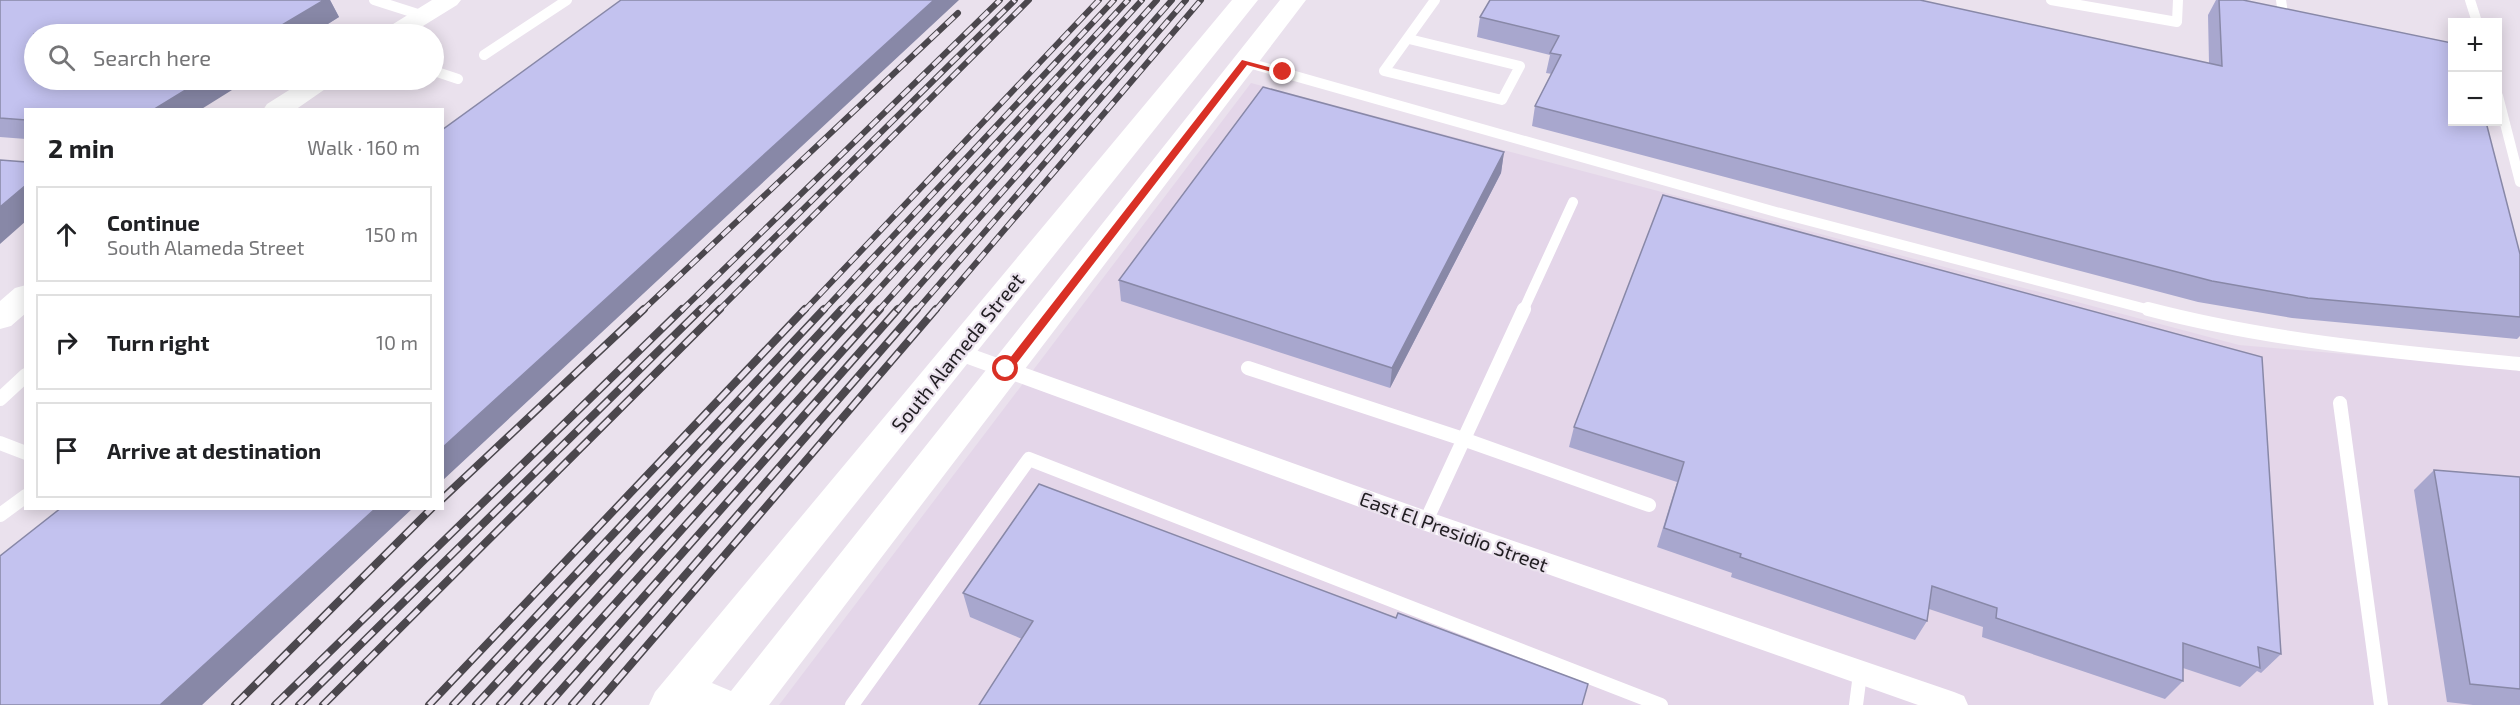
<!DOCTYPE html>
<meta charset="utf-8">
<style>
:root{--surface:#fff;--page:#f2f2f2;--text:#202124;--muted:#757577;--line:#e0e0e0}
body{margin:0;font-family:"Exo 2",sans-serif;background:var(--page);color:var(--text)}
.controls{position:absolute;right:18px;top:18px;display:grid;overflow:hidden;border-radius:0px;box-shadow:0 3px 15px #0003}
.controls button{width:54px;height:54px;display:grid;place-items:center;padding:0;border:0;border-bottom:2px solid var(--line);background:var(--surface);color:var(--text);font:30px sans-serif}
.stop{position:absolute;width:18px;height:18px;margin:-14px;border:4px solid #d93025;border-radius:50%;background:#fff}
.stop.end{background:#d93025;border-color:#fff;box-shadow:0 2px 6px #0008}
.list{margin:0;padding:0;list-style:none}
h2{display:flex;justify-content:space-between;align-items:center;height:78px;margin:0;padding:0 24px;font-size:26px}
h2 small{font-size:20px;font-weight:400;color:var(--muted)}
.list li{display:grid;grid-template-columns:39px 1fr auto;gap:18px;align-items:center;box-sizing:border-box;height:96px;margin:0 12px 12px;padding:0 12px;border:2px solid var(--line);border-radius:0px}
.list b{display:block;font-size:22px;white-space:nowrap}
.list p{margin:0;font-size:20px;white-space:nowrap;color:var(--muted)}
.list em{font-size:20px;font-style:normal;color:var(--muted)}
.icon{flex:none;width:33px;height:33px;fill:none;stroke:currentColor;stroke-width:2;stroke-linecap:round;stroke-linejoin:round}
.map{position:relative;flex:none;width:2520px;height:705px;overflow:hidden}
.search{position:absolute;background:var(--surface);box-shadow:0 3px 15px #0003;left:24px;top:24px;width:420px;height:66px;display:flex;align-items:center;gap:15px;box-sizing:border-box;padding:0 21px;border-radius:33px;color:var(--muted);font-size:22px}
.panel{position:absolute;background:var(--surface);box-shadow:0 3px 15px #0003;left:24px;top:108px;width:420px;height:402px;border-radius:0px}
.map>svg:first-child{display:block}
</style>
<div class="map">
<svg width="2520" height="705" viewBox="0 0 2520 705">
<rect width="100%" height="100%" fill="#eae1ed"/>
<path fill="#e4d6e9" d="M1251 83 2239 345 2520 369V705H779Z"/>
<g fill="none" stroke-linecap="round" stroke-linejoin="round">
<path stroke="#fff" stroke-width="10" d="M374 0 424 16
M2051 0 2177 22 2178 0
M2281 0 2284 20H2287
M2470 0 2477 22
M1409 39 1520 66 1502 100 1384 71 1435 0
M484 55 567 0
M1245 62 1776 212 2154 311
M434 71 458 79
M2498 96 2520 182
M1523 311 1573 202"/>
<path stroke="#fff" stroke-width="14" d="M2148 309C2270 341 2395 352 2520 364
M1248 368 1463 439 1649 505
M0 399 26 375
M2340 403 2381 705
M0 443 26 453
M0 515 26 496
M1426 521 1524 309
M852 705 1029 459 1661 705
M1856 705 1860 674"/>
<path fill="#fff" fill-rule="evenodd" d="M956 343 1435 514 1954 692 1964 696 1968 705H1918L1417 528 948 357 945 351 948 345Z"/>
<path fill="#fff" fill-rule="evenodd" d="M432 0H461L457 5 410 34H382L385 29Z
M305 80H335L331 85 295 110H263L267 104Z
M26 285V313L11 326 0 329V301L15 288Z"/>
<path fill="#fff" fill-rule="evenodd" d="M1232 0H1258L712 683 731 691 1280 0H1306L769 705H649L655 692Z"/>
<defs>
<path id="rail-far1" d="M642 311 958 13
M681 311 1000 0
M700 311 1015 0
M718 311 1029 0
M804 311 1099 0
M823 311 1114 0
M841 311 1128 0
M859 311 1142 0
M878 311 1157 0
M897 311 1172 0
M916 311 1186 0
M935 311 1201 0"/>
<path id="rail" d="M442 499 644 309
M235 705 432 508
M275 705 682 309
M299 705 701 309
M323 705 720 309
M429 705 805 309
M453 705 824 309
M476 705 842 309
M500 705 861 309
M524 705 880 309
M548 705 898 309
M572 705 917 309
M596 705 936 309"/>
</defs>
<use href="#rail-far1" stroke="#4b474d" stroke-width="6"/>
<use href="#rail" stroke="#4b474d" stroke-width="8"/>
<use href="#rail-far1" stroke="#eae1ed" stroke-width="4" stroke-dasharray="11" stroke-linecap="butt"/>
<use href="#rail" stroke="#eae1ed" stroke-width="5" stroke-dasharray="15" stroke-linecap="butt"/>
</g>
<path fill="#a8a7ce" d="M0 0H330L339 17 312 34H34L26 110V139L0 137Z
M2216 0H2243L2520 254V336L2517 339 2292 318 2198 302 1532 126 1535 106 1552 74 1546 73 1550 55 1477 37 1480 17 2209 63 2208 15Z
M1504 152 1501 173 1390 388 1121 301 1119 280Z
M1574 427 2281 654 2261 673 2257 671 2240 687 2183 668V681L2165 699 1982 637 1983 627 1929 609 1927 621 1915 640 1731 577 1732 573 1657 547 1677 482 1569 447Z
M2434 470 2520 477V705H2473L2447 702 2414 490Z
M963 593 1582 705 1022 639 970 617Z"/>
<path fill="#8888a7" d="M324 0H330L339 17 312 34H267Z
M934 0H959L442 481V448Z
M202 80H248L200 110H153Z
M1504 152 1501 173 1390 388 1392 368Z
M26 185V221L0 244V207Z
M376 508H413L202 705H160Z"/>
<path fill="#c3c2ef" stroke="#8888a7" stroke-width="1.5" d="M0 0H324L267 34H34V80H202L153 110H26V120L0 118Z
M621 0H934L442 448V130Z
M1490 0H1920L2222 66 2219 0H2243L2452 43V122H2486L2520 254V317L2308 298 2212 281 1535 106 1561 55 1550 53 1559 36 1480 17Z
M1263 87 1504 152 1392 368 1119 280Z
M0 160 26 162V185L0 207Z
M1663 195 2262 357 2281 654 2258 647 2260 668 2183 643V681L1996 618 1997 608 1932 586 1927 621 1740 557 1741 554 1664 528 1684 462 1574 427Z
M2434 470 2520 477V689L2470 684Z
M1039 484 1396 618 1398 613 1588 684 1582 705H979L1033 621 963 593Z
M61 508H376L160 705H0V556Z"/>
<path fill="#d93025" d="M1242 60 1287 72 1283 75 1247 65 1010 372H1003V367Z"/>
<g text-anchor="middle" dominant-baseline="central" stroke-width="4.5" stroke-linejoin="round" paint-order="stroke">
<g font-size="20" fill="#201d21" stroke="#eae1ed">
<text transform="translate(957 352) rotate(-51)">South Alameda Street</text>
<text transform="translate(1454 531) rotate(20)">East El Presidio Street</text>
</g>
</g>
</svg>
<div class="controls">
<button>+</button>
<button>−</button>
</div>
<div class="stop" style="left:1006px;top:369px"></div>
<div class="stop end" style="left:1283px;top:72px"></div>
<div class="search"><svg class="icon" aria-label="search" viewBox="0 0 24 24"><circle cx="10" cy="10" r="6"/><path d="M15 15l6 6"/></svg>Search here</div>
<section class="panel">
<h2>2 min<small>Walk · 160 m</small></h2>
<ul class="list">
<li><svg class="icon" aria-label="ahead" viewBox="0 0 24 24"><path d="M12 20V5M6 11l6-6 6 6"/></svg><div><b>Continue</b><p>South Alameda Street</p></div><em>150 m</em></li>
<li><svg class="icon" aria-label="right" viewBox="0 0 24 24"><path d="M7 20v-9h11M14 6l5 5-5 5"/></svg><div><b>Turn right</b></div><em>10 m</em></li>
<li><svg class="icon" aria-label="arrive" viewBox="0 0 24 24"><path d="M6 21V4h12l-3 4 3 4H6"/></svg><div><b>Arrive at destination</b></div></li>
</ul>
</section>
</div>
